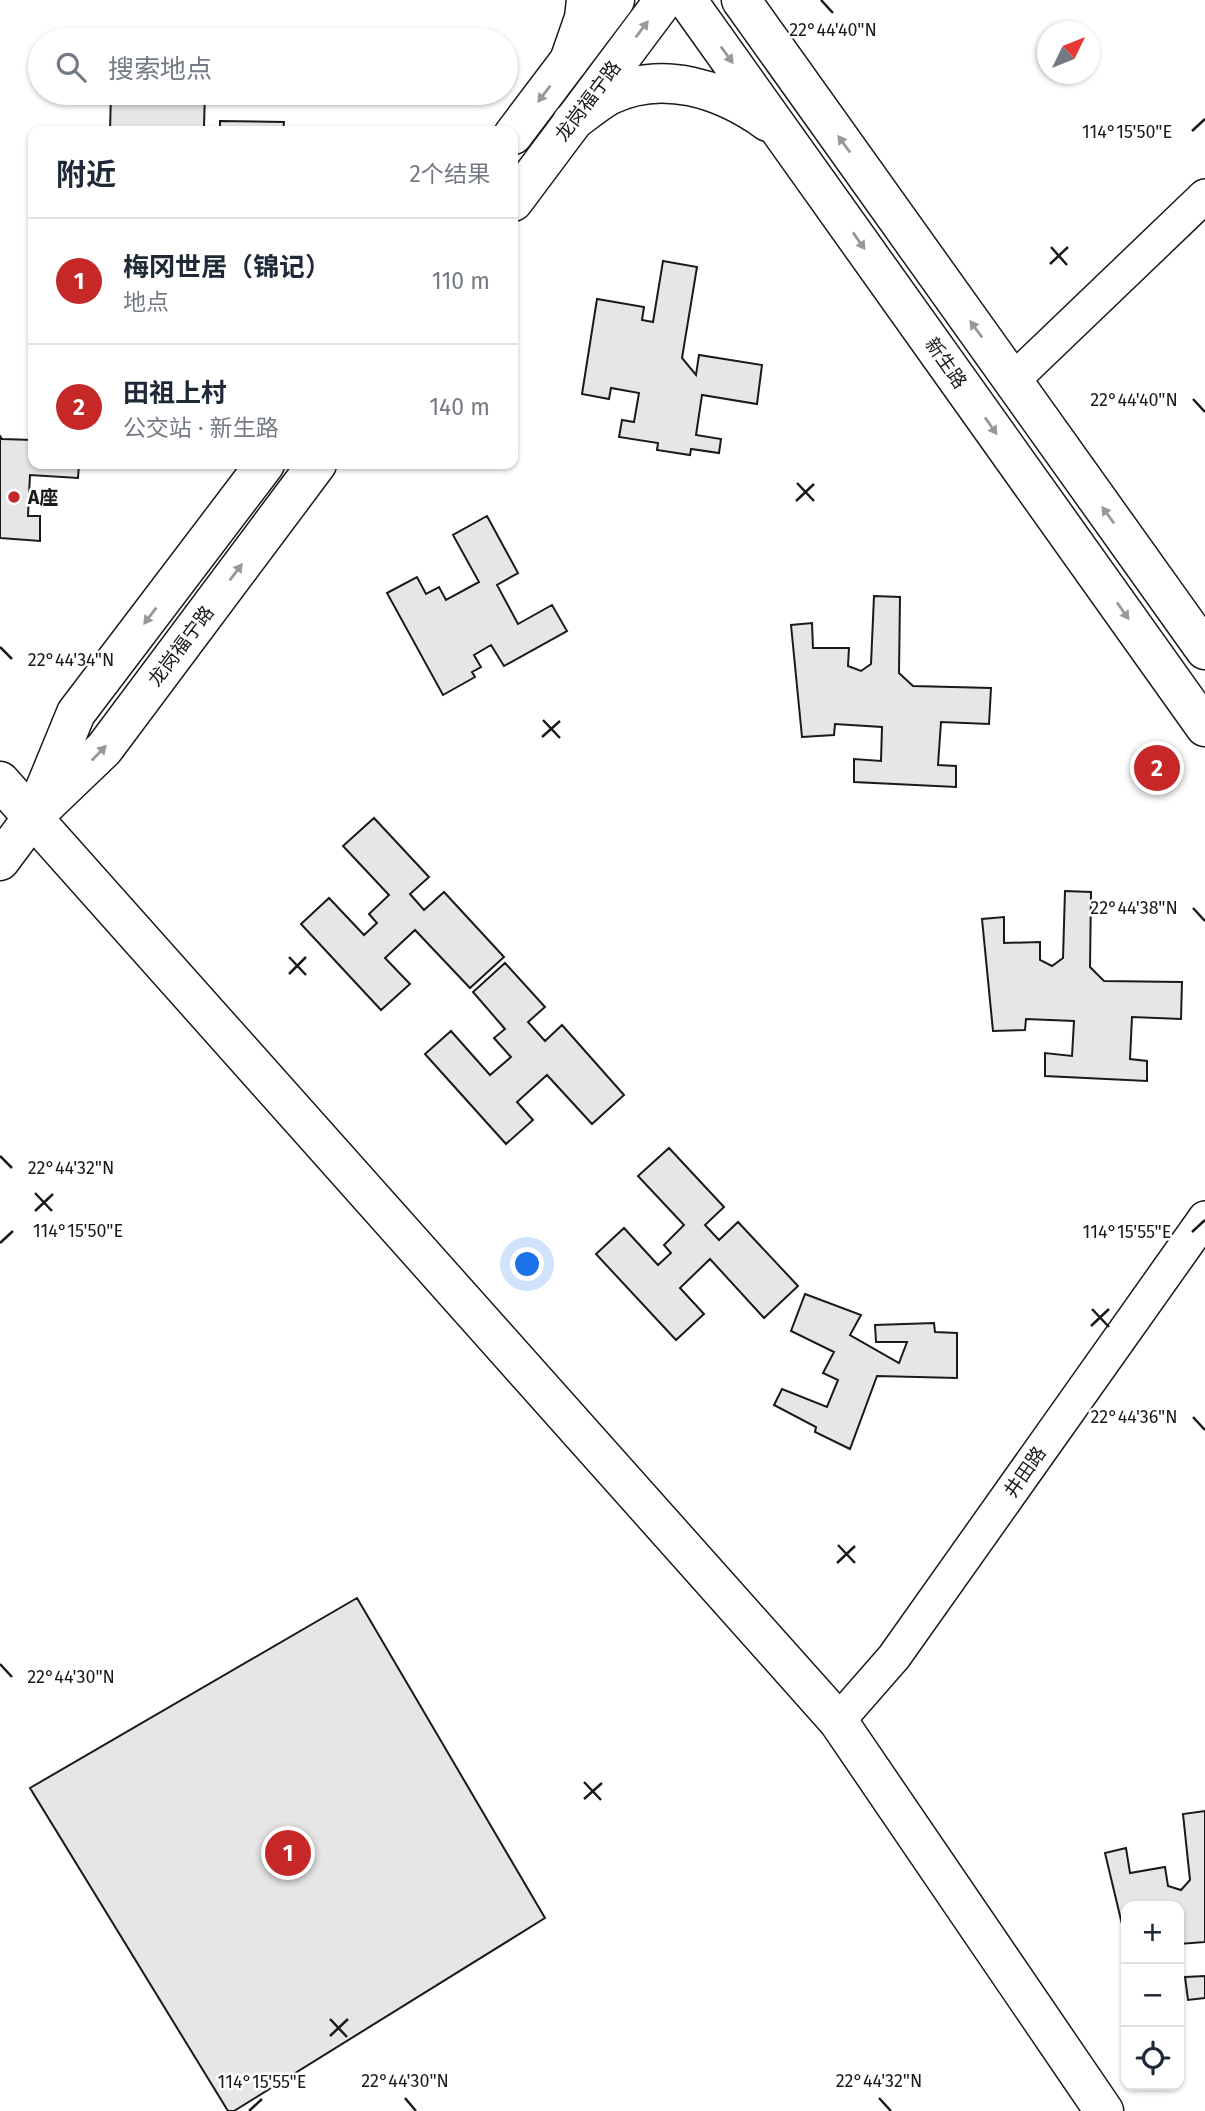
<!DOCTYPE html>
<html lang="zh">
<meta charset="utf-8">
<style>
:root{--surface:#fff;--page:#f6f6f7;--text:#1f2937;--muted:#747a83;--line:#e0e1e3;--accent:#c62828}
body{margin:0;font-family:"Fira Sans","Noto Sans SC",sans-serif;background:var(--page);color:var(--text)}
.controls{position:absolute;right:21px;bottom:21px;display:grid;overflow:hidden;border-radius:14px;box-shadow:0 2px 5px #0004}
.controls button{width:63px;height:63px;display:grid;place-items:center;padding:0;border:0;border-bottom:2px solid var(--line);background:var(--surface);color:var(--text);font:35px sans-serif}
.compass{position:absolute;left:1037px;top:21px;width:63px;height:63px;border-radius:50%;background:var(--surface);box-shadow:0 2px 5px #0004;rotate:47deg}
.you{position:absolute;left:528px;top:1265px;width:24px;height:24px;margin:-18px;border:5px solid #fff;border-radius:50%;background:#1a73e8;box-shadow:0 0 0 10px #1a73e833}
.badge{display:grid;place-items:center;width:46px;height:46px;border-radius:50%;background:var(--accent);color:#fff;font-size:23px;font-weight:700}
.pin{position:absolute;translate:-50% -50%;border:4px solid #fff;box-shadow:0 2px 7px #0006}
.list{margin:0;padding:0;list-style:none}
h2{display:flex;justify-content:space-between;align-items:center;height:91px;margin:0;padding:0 28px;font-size:30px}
h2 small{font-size:23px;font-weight:400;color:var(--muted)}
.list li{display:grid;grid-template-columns:46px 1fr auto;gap:21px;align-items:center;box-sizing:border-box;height:126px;padding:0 28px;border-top:2px solid var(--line)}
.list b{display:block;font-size:26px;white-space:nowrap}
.list p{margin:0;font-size:23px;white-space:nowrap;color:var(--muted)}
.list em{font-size:23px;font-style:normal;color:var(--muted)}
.icon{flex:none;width:38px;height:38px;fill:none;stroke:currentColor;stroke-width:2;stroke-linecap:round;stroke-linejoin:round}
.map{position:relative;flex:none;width:1205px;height:2111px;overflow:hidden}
.search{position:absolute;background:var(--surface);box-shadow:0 2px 5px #0004;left:28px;top:28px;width:490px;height:77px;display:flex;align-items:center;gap:18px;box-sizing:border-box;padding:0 24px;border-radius:38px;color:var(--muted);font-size:26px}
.panel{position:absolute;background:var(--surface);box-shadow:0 2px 5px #0004;left:28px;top:126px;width:490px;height:343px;border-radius:14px}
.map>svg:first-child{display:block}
</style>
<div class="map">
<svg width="1205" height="2111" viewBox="0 0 1205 2111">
<rect width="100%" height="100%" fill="#fff"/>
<path fill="#e6e6e6" stroke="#1a1a1a" stroke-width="2" d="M173 32 207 33V40H172Z
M111 93H205L204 126 210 131H110Z
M220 121 284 122 283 131H220Z
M663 261 697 267 682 358 696 375 699 355 762 365 757 404 702 395 696 435 721 439 719 453 691 449 690 455 657 450 658 443 619 437 622 420 634 422 639 393 611 388 609 399 582 394 597 299 644 307 642 320 653 322Z
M0 436 2 439 33 440V464H79L78 478 30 475 28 516H40V541L0 538Z
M487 516 518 573 497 585 518 624 552 605 567 631 504 666 491 645 474 655 481 667 472 672 475 677 443 695 387 593 417 577 426 594 439 587 446 600 479 582 453 535Z
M874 596 900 597 899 673 913 686 991 688 989 724 941 722 938 765 956 766V787L854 782V759L881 761 882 727 835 724 834 735 802 737 791 625 812 623 813 648H849L848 666 861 671 871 664Z
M374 818 429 877 410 894 424 910 444 892 504 957 470 988 415 930 385 958 410 984 381 1010 301 924 329 898 364 935 377 923 369 914 389 895 343 846Z
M1065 891 1091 892 1090 967 1104 981 1182 982 1181 1019 1132 1017 1130 1059 1147 1061V1081L1045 1076V1053L1072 1056 1074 1021 1026 1019 1025 1030 993 1031 982 919 1004 917V943L1040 942V960L1052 966 1063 958Z
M505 963 545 1007 528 1022 545 1041 562 1025 624 1095 592 1124 547 1075 517 1102 533 1120 506 1144 425 1054 451 1031 490 1075 511 1057 494 1038 505 1029 473 992Z
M669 1148 724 1207 705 1225 719 1240 738 1222 798 1286 764 1318 710 1259 680 1288 704 1314 676 1340 596 1254 624 1228 658 1265 671 1253 664 1245 684 1225 638 1176Z
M805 1294 861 1315 850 1335 899 1363 907 1342H876L875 1325 934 1323 935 1332 957 1333V1378L877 1376 850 1449 815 1432 816 1427 774 1405 782 1389 827 1407 838 1380 823 1373 834 1352 791 1331Z
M357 1598 545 1918 234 2111H228L30 1788Z
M1205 1811V1942L1179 1944V1906H1126V1941L1105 1853 1126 1848 1130 1873 1165 1867 1168 1886 1181 1890 1190 1880 1183 1814Z
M1205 1976V1998L1188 2000 1185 1977Z"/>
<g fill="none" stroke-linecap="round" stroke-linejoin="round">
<defs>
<path id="minor" d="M1013 380 1205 196
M838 1721 894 1657 1205 1218"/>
<path id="tertiary" d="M513 135 615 0
M513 202 664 0
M0 781 838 1721 1104 2111
M39 803 76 713 265 464
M0 861 32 818 104 749 317 464"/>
<path id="secondary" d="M687 0 1205 727
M741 0 1205 650
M569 61 584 18 586 0
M572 122C584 113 596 103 608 96 662 69 722 89 768 122"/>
</defs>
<use href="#minor" stroke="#1a1a1a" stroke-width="36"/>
<use href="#tertiary" stroke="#1a1a1a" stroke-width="41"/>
<use href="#secondary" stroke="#1a1a1a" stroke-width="41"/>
<use href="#minor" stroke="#fff" stroke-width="33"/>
<use href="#tertiary" stroke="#fff" stroke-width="38"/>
<use href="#secondary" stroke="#fff" stroke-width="38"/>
</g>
<defs><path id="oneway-solid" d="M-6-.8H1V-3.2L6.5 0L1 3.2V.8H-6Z" transform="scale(1.75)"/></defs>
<g fill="#989898">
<use href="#oneway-solid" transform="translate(642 29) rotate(-53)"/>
<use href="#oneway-solid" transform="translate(727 55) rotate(54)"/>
<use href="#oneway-solid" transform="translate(544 94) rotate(127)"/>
<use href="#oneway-solid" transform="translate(844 144) rotate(-126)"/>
<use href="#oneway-solid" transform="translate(859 241) rotate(55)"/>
<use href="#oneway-solid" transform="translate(976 329) rotate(-126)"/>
<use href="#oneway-solid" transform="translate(991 426) rotate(55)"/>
<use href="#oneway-solid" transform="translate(1108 515) rotate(-126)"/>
<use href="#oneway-solid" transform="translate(236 572) rotate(-53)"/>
<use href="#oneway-solid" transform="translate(1123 611) rotate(55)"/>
<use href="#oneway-solid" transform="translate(150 616) rotate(127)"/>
<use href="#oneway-solid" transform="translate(99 753) rotate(-46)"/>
</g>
<path fill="none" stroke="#1a1a1a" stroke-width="2.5" d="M821 0 833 13M1192 131 1205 119M1051 247 1067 265M1050 264 1068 247M1193 399 1205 412M797 483 814 501M796 501 814 484M0 647 12 659M543 720 560 738M542 737 560 721M1193 908 1205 921M289 957 306 975M289 974 306 957M0 1156 12 1168M35 1193 52 1211M35 1211 53 1194M1192 1232 1205 1220M0 1243 13 1231M1092 1309 1109 1327M1091 1326 1109 1309M1193 1417 1205 1430M838 1545 855 1563M837 1563 855 1546M0 1664 12 1677M584 1782 601 1800M584 1799 602 1783M330 2019 347 2037M330 2036 348 2019M405 2098 416 2111M879 2098 891 2111M249 2111 262 2099"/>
<circle fill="#c62828" stroke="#fff" stroke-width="2.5" cx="14" cy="497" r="7"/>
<g text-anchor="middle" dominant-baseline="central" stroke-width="5" stroke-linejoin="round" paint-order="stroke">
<g font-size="19" fill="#1a1a1a" stroke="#fff">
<text transform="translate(588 101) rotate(-53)">龙岗福宁路</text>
<text transform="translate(946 363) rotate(55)">新生路</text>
<text transform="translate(181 646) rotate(-53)">龙岗福宁路</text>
<text transform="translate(1025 1472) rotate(-55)">井田路</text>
</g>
<g font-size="19" font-weight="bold" fill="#1a1a1a" stroke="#fff" text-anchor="start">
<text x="28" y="497">A座</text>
</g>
</g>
<g font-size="18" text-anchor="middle" fill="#1a1a1a" stroke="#fff" stroke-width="5" stroke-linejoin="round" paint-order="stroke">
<text x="833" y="36">22°44'40"N</text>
<text x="1127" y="138">114°15'50"E</text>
<text x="1134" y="406">22°44'40"N</text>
<text x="71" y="666">22°44'34"N</text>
<text x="1134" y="914">22°44'38"N</text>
<text x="71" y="1174">22°44'32"N</text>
<text x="78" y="1237">114°15'50"E</text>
<text x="1127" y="1238">114°15'55"E</text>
<text x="1134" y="1423">22°44'36"N</text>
<text x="71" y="1683">22°44'30"N</text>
<text x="405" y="2087">22°44'30"N</text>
<text x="879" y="2087">22°44'32"N</text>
<text x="262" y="2088">114°15'55"E</text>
</g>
</svg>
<div class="controls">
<button>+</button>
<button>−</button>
<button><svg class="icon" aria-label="locate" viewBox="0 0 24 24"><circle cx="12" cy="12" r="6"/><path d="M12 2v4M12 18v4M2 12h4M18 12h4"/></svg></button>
</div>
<svg class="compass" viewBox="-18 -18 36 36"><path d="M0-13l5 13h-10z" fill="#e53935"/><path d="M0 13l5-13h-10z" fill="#747a83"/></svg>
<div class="you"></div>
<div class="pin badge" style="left:288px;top:1853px">1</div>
<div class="pin badge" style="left:1157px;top:768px">2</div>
<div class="search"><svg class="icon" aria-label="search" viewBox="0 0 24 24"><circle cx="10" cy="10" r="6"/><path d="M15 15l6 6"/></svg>搜索地点</div>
<section class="panel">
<h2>附近<small>2个结果</small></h2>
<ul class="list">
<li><span class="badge">1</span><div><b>梅冈世居（锦记）</b><p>地点</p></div><em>110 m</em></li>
<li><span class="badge">2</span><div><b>田祖上村</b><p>公交站 · 新生路</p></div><em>140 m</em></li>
</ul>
</section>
</div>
